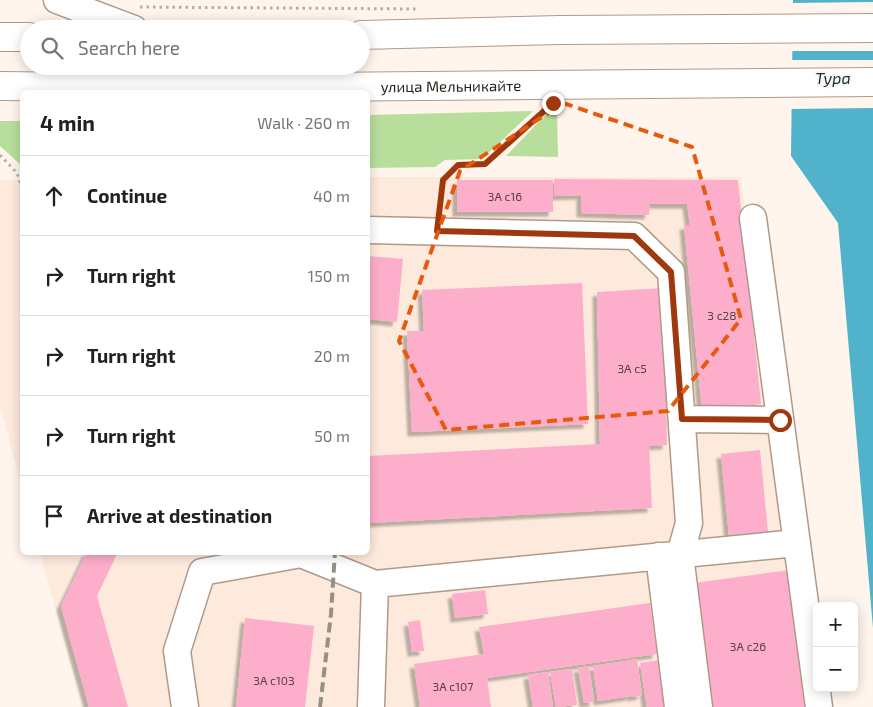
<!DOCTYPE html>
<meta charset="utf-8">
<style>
:root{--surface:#fff;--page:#f6f6f6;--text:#202124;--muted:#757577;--line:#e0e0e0}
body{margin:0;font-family:"Exo 2",sans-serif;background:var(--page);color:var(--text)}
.controls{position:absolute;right:15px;bottom:15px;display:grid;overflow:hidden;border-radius:8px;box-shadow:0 2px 12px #0003}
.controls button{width:45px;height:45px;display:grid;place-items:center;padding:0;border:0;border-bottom:1px solid var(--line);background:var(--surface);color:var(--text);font:25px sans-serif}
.stop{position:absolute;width:15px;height:15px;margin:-11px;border:4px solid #9f390d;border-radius:50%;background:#fff}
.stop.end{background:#9f390d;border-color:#fff;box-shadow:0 1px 5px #0008}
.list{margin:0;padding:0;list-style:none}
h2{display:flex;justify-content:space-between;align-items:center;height:65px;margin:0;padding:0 20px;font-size:21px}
h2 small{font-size:16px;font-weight:400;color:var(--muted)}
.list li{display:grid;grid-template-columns:32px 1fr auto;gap:15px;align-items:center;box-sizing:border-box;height:80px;padding:0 20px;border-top:1px solid var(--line)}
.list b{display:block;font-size:19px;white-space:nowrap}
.list em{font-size:16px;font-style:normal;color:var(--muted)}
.icon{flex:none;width:28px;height:28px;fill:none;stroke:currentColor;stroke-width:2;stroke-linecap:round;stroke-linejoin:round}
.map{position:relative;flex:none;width:873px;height:707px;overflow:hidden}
.search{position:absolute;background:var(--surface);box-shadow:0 2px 12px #0003;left:20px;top:20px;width:350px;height:55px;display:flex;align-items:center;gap:12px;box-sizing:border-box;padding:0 18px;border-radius:28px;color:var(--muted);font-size:19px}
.panel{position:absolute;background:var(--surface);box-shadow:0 2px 12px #0003;left:20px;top:90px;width:350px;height:465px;border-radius:8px}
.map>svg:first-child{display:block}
</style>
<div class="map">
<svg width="873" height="707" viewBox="0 0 873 707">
<defs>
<filter id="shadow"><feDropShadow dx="-4.5" dy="4.5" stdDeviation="1" flood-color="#0004"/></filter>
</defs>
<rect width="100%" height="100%" fill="#fff5ed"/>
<path fill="#fdeadc" d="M368 177H741L812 707H83L40 553 368 552Z
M0 180H22V488L0 406Z"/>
<path fill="#b8de9c" d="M533 111 482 159 445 160 435 167 368 168V115Z
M549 111H557L558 157 506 156Z
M0 121H22V166L0 146Z"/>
<path fill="#51b2cb" d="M793 0H873V628L838 223 791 156Z"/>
<path fill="#fff5ed" d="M873 2V51H790V3Z
M790 60H873V108L789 109Z"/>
<path fill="#fcaeca" filter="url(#shadow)" d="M554 179 738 180 761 404 702 410 684 225H690L687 204H650L649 215 581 213V195L554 196Z
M457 180H553V212H457Z
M368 256 403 259 397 322 368 319Z
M582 283 588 424 412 432 407 331H424L422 290Z
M664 288 667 445 649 446 652 508 368 523V456L600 444 597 292Z
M760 450 768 532 729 536 721 454Z
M87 552H118L97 596 128 707H89L61 606Z
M790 570 810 707H704L687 584Z
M485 590 488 614 455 618 452 594Z
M650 603 657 654 487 678 491 707H420L414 664 484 654 479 627Z
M245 618 314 626 305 707H236Z
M420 620 424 651 412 652 408 622Z
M637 659 642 695 632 697 626 661Z
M660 660 667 707H647L640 663Z
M626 661 631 696 598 701 593 666Z
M589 666 594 702 584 703 578 668Z
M572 669 577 705 556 707 550 672Z
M548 672 553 707H533L528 675Z"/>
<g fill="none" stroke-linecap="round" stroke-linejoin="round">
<defs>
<path id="minor" d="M57 0 134 29
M753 218 819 707
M368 230 634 236 671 272 689 523 680 555 699 707
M682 419 780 420
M659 556 678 707
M185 707 177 651 202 572 301 554 375 584
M371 707 375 584 797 543"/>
<g id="major">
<path d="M361 35 560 30 873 28"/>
<path d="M0 37H29"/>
<path id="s1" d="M0 86 183 88 873 82"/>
</g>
</defs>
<use href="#minor" stroke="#b19988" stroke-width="29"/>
<use href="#major" stroke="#b19988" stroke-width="30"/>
<path stroke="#b7ada6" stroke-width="3" stroke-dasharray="2.5 4" stroke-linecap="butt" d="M140 7 416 9
M0 155 17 173 22 188
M439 211 443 180 457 165 485 164 547 108
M22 212V214"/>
<use href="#minor" stroke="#fff" stroke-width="26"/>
<use href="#major" stroke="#fff" stroke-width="28"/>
<path stroke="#978e86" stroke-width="4" stroke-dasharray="10 5" stroke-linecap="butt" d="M320 707 331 614 335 552"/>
</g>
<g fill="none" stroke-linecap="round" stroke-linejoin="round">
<path stroke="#9f390d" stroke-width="6" d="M553 103 485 164 458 165 443 180 437 231 634 236 671 272 682 419 780 420"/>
</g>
<path fill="none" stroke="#e8590c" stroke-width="4" stroke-dasharray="10 6" stroke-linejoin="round" d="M563 103 692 147 741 319 668 411 446 430 399 341 460 171Z"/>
<g text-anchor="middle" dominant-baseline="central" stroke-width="4" stroke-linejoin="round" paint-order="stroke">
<g font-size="12" fill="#5c4244">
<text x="505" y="196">3А с16</text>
<text x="722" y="315">3 с28</text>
<text x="632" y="368">3А с5</text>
<text x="748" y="646">3А с26</text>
<text x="274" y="680">3А с103</text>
<text x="453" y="686">3А с107</text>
</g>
<g font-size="15" fill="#271e17" stroke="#fff5ed">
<text stroke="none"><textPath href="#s1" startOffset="451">улица Мельникайте</textPath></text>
</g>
<g font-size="16" font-style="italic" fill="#063540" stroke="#fff5ed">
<text x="833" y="77">Тура</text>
</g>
</g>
</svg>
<div class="controls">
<button>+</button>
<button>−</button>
</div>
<div class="stop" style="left:780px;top:420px"></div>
<div class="stop end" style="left:553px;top:103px"></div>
<div class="search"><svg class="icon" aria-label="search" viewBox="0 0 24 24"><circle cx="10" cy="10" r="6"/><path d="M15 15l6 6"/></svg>Search here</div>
<section class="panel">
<h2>4 min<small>Walk · 260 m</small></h2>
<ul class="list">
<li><svg class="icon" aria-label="ahead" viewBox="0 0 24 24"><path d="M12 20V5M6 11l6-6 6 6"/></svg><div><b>Continue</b></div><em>40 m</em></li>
<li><svg class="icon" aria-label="right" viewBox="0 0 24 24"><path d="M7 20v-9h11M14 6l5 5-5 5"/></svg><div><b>Turn right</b></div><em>150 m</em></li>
<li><svg class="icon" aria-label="right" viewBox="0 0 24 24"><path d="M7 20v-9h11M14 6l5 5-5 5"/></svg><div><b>Turn right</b></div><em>20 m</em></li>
<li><svg class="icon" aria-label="right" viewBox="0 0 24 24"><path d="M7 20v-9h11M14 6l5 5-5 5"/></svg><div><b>Turn right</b></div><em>50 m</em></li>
<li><svg class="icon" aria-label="arrive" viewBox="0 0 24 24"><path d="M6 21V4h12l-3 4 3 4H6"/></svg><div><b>Arrive at destination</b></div></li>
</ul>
</section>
</div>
